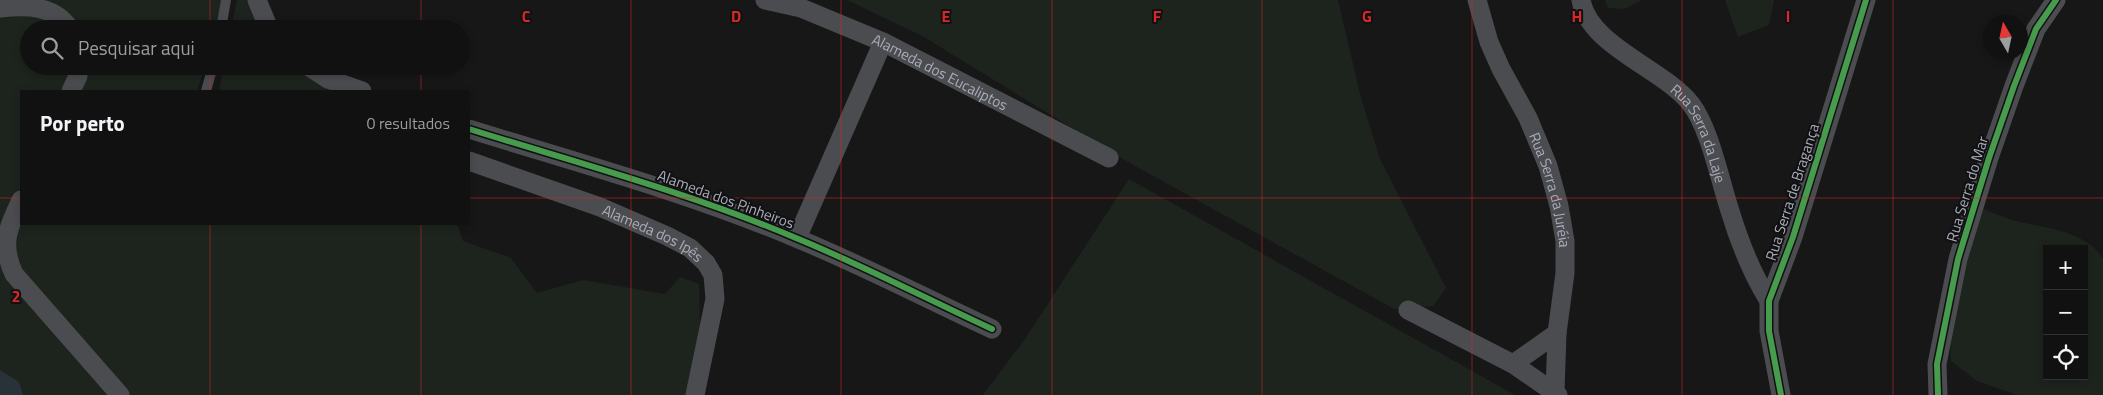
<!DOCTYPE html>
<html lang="pt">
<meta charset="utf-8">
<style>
:root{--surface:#111;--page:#1a1a1a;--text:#f1f3f6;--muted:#9c9d9f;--line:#303131}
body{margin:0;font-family:"Titillium Web",sans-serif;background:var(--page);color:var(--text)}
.controls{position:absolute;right:15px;bottom:15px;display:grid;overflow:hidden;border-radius:0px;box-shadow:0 2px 8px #0003}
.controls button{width:45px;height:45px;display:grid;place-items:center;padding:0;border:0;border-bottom:1px solid var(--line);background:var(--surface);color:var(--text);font:25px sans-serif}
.compass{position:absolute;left:1983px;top:15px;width:45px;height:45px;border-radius:50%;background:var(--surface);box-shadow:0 2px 8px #0003;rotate:351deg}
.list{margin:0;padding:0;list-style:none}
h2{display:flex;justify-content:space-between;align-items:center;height:65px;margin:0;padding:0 20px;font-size:21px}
h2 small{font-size:16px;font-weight:400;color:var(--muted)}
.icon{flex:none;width:28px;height:28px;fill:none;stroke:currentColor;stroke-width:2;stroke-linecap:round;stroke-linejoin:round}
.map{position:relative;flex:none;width:2103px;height:395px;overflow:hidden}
.search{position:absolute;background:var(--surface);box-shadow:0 2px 8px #0003;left:20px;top:20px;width:450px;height:55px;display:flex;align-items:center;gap:12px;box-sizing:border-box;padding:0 18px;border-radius:28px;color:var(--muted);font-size:19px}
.panel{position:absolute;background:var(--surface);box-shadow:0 2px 8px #0003;left:20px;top:90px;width:450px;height:135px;border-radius:0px}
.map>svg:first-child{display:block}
</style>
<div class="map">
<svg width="2103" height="395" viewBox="0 0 2103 395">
<rect width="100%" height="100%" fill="#171717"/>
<path fill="#1d241e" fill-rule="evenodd" d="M0 0H223L216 29H29V66H205L197 91H21V224H457L463 241 511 258 537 293 583 280 665 294 680 277 699 284 700 326 686 395H0Z
M237 0H255L264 29H231Z
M847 0H1338L1360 94 1380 159 1446 288 1433 306 1394 309 1119 157 924 37Z
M1605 0H1642L1624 9 1608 8Z
M1725 0H1774L1769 25 1738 37Z
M224 66H304L332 91H219Z
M1129 179 1515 395H983L1025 339Z
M1983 209C1993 213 2003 217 2013 220 2043 229 2085 229 2103 259V395H2017L1977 381 1951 361C1948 312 1966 255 1983 209ZM2047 249H2084V376H2047Z"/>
<path fill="#2a3239" d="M0 370 19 382 23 395H0Z"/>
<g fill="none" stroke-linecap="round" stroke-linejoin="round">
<path stroke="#4b4c50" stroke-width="10" d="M221 29 226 0
M206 91 213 66"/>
<g stroke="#4b4c50" stroke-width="19">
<path d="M257 0 269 29"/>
<path id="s1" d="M765 0 801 8 883 42 1109 158"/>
<path id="s2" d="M1477 0 1489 42 1501 69 1528 118 1548 166 1559 206 1565 241V273L1557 333 1555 392"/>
<path id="s3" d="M1581 0C1589 46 1664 69 1691 104 1710 129 1720 181 1730 211 1740 244 1751 272 1769 301"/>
<path d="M0 8C27 5 54 5 70 29"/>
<path d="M308 66 328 79 362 91"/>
<path d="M71 91 78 76V66"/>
<path d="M469 129C578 163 690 193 796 238 862 265 927 299 992 329"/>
<path id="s4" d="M469 161 600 207 667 236 690 248 706 263 713 275 715 299 695 395"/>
<path d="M21 200C8 228 0 244 14 274L120 395"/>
<path d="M797 238 883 42"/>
<path d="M1408 310 1513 364 1558 395"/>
<path d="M1513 364 1557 333"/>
<path d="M1781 395 1769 331V301L1793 237 1866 0"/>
<path d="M1938 395 1937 364 1958 259 1989 158 2014 86 2036 29 2056 0"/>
</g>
<defs>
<path id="cycleway" d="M469 129C578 163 690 193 796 238 862 265 927 299 992 329
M1781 395 1769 331V301L1793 237 1866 0
M1938 395 1937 364 1958 259 1989 158 2014 86 2036 29 2056 0"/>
</defs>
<use href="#cycleway" stroke="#111113" stroke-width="9"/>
<use href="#cycleway" stroke="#469c4c" stroke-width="6"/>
</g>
<path fill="none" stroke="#d62828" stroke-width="1" stroke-opacity="0.55" d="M210 0V29M421 0V29M631 0V395M841 0V395M1052 0V395M1262 0V395M1472 0V395M1682 0V395M1893 0V395M210 66V91M421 66V91M0 198H21M469 198H2103M210 224V395M421 224V395"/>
<g text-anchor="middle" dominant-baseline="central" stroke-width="4" stroke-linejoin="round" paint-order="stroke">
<g font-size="15" fill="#a8adb8" stroke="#111113">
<text stroke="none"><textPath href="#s1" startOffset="190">Alameda dos Eucaliptos</textPath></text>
<text stroke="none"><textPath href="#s3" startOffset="184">Rua Serra da Laje</textPath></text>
<text transform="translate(1967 189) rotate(-73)">Rua Serra do Mar</text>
<text stroke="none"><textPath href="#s2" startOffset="205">Rua Serra da Juréia</textPath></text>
<text transform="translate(1792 192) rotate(-72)">Rua Serra de Bragança</text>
<text transform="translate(726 199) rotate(20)">Alameda dos Pinheiros</text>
<text stroke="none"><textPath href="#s4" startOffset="198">Alameda dos Ipês</textPath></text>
</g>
</g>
<g font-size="16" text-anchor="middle" font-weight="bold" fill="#d62828" stroke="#111113" stroke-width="4" stroke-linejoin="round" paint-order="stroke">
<text x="526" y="22">C</text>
<text x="736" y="22">D</text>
<text x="946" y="22">E</text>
<text x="1157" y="22">F</text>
<text x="1367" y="22">G</text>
<text x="1577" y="22">H</text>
<text x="1788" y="22">I</text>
<text x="16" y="302">2</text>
</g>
</svg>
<div class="controls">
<button>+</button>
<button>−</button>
<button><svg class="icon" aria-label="locate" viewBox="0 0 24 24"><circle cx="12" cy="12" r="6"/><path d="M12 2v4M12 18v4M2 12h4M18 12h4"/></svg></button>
</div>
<svg class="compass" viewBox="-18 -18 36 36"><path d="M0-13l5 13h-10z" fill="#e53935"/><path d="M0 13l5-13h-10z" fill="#9c9d9f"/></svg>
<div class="search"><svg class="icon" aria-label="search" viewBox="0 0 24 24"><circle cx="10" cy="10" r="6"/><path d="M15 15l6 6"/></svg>Pesquisar aqui</div>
<section class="panel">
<h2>Por perto<small>0 resultados</small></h2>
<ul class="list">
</ul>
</section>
</div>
